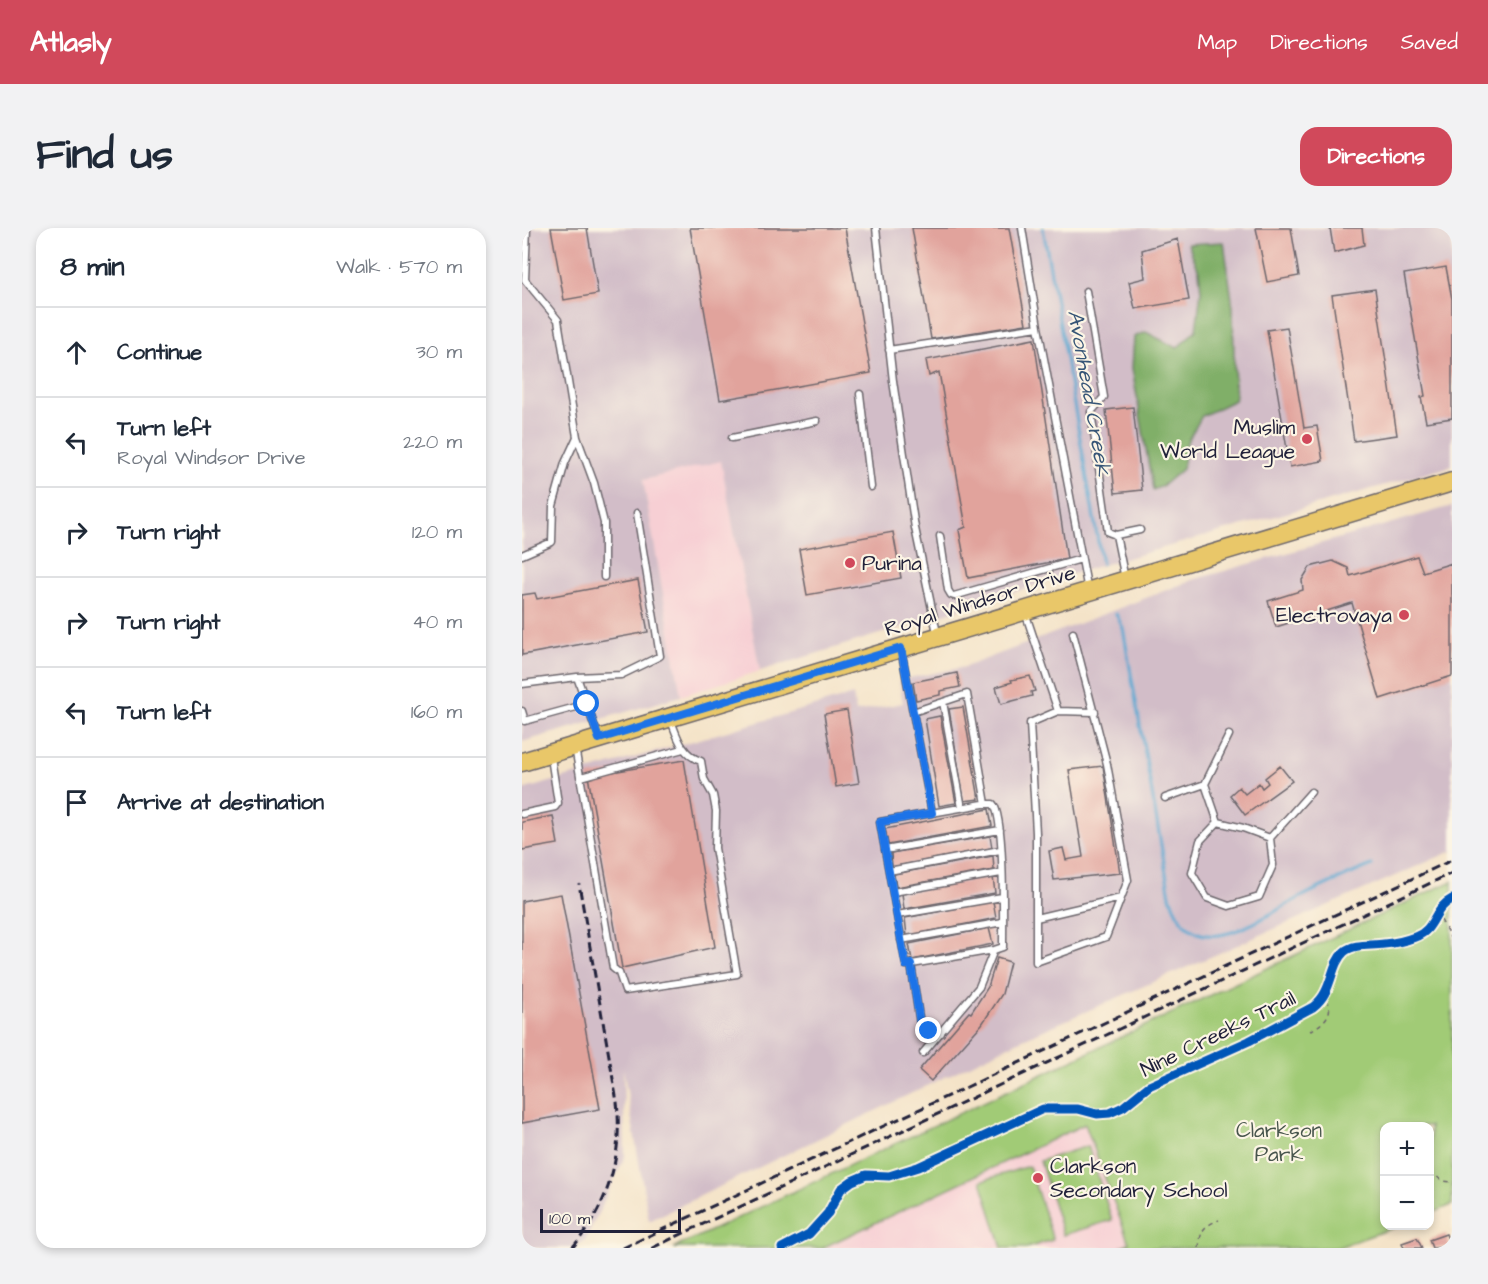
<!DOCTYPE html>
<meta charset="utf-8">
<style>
:root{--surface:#fff;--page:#f2f2f3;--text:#1f2937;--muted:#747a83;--line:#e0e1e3;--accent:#d1495b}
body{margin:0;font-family:"Architects Daughter",sans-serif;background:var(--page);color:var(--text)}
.controls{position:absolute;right:18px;bottom:18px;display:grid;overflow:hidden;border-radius:12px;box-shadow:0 3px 9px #0003}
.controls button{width:54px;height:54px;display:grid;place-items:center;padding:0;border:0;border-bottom:2px solid var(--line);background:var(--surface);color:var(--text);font:30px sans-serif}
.scale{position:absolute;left:18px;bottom:15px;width:141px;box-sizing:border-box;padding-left:6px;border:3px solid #22223b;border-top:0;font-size:16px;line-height:21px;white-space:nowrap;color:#22223b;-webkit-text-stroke:4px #fcf5e5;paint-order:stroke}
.stop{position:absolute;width:18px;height:18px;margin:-14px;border:4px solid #1a73e8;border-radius:50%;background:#fff}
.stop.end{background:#1a73e8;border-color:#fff;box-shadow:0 2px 6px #0008}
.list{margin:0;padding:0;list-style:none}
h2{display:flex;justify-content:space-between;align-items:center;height:78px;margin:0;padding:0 24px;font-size:26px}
h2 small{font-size:20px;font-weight:400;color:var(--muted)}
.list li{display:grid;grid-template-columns:39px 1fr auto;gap:18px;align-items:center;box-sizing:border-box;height:90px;padding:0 24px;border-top:2px solid var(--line)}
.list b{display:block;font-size:22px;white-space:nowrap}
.list p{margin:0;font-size:20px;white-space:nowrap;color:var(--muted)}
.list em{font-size:20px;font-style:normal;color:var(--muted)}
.icon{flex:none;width:33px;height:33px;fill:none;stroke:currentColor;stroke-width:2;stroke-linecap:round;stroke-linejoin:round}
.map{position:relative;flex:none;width:930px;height:1020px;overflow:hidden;border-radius:18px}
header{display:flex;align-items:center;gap:36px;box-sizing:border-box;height:84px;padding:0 30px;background:var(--accent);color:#fff}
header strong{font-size:28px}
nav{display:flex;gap:33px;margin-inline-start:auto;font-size:21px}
.intro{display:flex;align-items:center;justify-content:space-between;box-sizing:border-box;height:144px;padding:0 36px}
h1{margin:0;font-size:42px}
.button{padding:15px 27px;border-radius:18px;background:var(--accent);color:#fff;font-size:21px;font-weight:700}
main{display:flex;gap:36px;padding:0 36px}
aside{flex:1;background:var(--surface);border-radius:18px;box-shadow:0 3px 9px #0003}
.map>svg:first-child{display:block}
</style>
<header>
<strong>Atlasly</strong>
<nav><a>Map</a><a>Directions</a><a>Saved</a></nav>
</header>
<div class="intro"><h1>Find us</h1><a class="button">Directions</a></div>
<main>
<aside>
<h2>8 min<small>Walk · 570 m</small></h2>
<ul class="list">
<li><svg class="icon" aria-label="ahead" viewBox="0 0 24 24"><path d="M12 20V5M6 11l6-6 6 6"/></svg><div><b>Continue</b></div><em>30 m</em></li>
<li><svg class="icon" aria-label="left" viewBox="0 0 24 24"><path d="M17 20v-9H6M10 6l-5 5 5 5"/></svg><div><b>Turn left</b><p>Royal Windsor Drive</p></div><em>220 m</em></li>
<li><svg class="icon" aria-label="right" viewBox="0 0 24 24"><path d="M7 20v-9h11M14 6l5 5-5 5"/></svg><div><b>Turn right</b></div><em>120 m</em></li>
<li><svg class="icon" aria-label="right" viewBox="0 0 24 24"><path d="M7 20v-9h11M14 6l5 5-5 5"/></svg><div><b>Turn right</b></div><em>40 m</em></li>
<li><svg class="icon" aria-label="left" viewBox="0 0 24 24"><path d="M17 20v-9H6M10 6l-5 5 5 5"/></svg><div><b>Turn left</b></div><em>160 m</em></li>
<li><svg class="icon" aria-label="arrive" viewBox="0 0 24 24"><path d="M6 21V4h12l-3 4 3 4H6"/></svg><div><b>Arrive at destination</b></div></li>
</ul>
</aside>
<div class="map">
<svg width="930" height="1020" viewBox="0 0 930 1020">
<rect width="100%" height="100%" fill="#fcf5e5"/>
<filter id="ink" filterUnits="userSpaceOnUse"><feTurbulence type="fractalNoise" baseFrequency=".0167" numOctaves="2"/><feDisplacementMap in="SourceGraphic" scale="12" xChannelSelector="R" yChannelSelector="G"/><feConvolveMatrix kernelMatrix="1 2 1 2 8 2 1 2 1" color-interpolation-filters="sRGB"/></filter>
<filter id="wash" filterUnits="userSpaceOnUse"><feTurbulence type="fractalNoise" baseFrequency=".008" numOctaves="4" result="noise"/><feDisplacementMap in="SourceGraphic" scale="24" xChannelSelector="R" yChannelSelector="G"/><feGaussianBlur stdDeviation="1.35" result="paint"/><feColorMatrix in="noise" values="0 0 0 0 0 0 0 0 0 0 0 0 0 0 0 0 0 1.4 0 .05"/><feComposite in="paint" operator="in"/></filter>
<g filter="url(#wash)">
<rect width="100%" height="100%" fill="#f4e3c8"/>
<path fill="#f7cfd4" d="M199 232 238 443 159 468 121 252Z
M563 896 608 1020H300Z"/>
<path fill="#d2bdc8" d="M0 0H930V238L570 340 238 443 199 233 121 252 159 468 0 514Z
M930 278V623L501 811 127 993 101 840 103 928 63 1013 51 1020H0V562L331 467 334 484 381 475 377 452 443 439 671 352Z"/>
<path fill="#a1cb76" stroke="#627658" stroke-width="1.5" d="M930 653V977L908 986V898H862V998H876L814 1020H601L600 1018 607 1015 563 896 300 1020H152Z
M566 918 590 992 541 1007 518 933Z
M507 938 531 1012 504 1020H480L459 953Z"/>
<path fill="#80af67" stroke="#516851" stroke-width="1.5" d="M702 14 711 79 713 172 680 188 665 214 660 241 640 258 631 262 610 140 612 109 624 104 655 120 674 102 679 63 677 43 666 16Z"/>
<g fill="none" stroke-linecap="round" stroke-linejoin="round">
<path stroke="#57a5d0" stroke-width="3" d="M521 0 580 336
M594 386 601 400 648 668C671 744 736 691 779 669 802 657 826 647 850 637"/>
</g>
<g id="blocks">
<path fill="#e1a39c" d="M29 0H65L76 66 42 72Z
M168 0H323L349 145 198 172Z
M390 0H487L504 96 409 111Z
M734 0H769L777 48 745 54Z
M808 0H840L842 17 812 25Z
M656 11 667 72 613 81 607 54 623 50 620 22Z
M924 39 930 71V190L904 194 899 169 903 168 882 46Z
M853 61 875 207 832 213 810 67Z
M765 99 782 200 795 198 801 233 768 239 745 102Z
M512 111 545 331 446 350 437 302 444 299 417 144 407 148 404 132Z
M611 179 620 262 593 265 584 182Z
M371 304 379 350 285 367 277 321Z
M895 328 901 344 930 335V448L858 471 830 375 754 399 746 373 781 362 780 352 788 339 811 333 826 340 828 348Z
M116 352 126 404 0 427V367L13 365 15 371Z
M435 445 438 459 418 463V467L394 472 391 454Z
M508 448 513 463 509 464 510 468 479 476 474 459 490 454 489 452Z
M441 479 457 571 442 573 427 481Z
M325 482 337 555 314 559 302 486Z
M418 488 434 575 417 578 403 491Z
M162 532 193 719 100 740 66 548Z
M581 538 598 645 532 652 527 623 541 620 544 632 561 629 547 542Z
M758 538 770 553 723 587 708 567 717 559 723 566 737 555 740 560 746 555 743 550Z
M467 581 470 598 366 617 363 601Z
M31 588 36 616 0 622V594Z
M468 608 470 620 370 639 369 625Z
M471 628 472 642 374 659 372 646Z
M471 649 473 665 382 681 380 665Z
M39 666 78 881 0 895V673Z
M471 673 474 690 385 708 383 690Z
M467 700 471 716 390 732 387 716Z
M475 730 488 734 480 766 460 796 409 853 397 842 447 784 449 785 466 759Z
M924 1006 929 1019 910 1020 907 1012Z
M895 1010 900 1020H882L880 1015Z"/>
</g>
</g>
<g filter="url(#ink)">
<use href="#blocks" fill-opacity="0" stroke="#6c666c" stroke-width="1.5"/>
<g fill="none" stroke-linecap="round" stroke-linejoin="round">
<defs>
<path id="lane" d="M354 0 371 153 393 300 415 405
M500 0 516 99 566 363
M564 63 582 169 569 184 586 304 594 307 603 351
M367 122 516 99
M338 166 349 259
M55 209 72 255 82 295V349
M210 210 295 193
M594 307 618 302
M418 308 426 362 429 367 432 368 559 331
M0 327 30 314 31 278 43 235 55 209 36 92 3 52 5 0
M503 384 536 483 508 495 514 605V734L584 709 606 652 585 536 551 405
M379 421 410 585
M55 449 99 447 138 428 115 285
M0 456 55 449 76 508
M421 474 440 580
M0 483 3 493 65 476
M536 483 573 484
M391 484 445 466 464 576
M707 507 683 556 696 594 678 613 670 645 685 670 707 678 737 669 751 637 748 610 789 564
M53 519 91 740 97 745 103 763 215 746 193 620 194 583 191 567 182 551 179 533C159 527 155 507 148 490
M59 549 161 521
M643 570 683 556
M0 586 33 579 36 575 29 529
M696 594 721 600 748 610
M363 622 478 602
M367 643 478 622
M371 664 479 645
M375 687 480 669
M514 690 599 670
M379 712 481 694
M389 736 398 796 407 803 419 805
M401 825 457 759 472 722 481 719C481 697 483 588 471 576H461L358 594 384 737 472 722"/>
<path id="primary" d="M0 534 930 254"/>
</defs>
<use href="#lane" stroke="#6c666c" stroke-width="9"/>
<use href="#primary" stroke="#6c666c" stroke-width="21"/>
<path stroke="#6c666c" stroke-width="1.5" stroke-dasharray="4.5 4.5" stroke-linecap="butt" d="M919 692 930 713
M788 803C803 795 815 783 802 767
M908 944 921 953 930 954
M677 1020C679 1002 680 999 697 992"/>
<use href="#lane" stroke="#fff" stroke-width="6"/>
<use href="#primary" stroke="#e9c769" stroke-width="18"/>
<path stroke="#22223b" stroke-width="3" stroke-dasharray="9 4.5" stroke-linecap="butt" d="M50 1020C86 979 101 928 95 874L57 656
M101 1020 930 632
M130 1020 930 645"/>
<defs>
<path id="cycleway" d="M260 1020 287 1006 306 985 319 961 330 953 344 947 367 948 396 939 521 881H556L575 886 588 885 601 879 627 858 727 813 791 779C812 763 807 738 822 724 832 715 849 718 862 716 872 715 883 713 893 709 914 702 910 681 930 671"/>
</defs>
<use href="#cycleway" stroke="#fcf5e5" stroke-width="13"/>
<use href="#cycleway" stroke="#0057b8" stroke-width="9"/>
</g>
</g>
<g fill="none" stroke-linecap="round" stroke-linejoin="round" filter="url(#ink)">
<path stroke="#1a73e8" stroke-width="8" d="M65 476 77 511 379 420 410 585 358 594 383 733 384 737 389 736 398 796 407 803"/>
</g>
<g fill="#d1495b" stroke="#fcf5e5" stroke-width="2">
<circle cx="785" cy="211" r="6"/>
<circle cx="328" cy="335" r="6"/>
<circle cx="882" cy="387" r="6"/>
<circle cx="516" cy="950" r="6"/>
</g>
<g text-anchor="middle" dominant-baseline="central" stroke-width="4.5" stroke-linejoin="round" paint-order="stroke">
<g font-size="21" fill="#22223b" stroke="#fcf5e5" text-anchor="end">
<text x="773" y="199">Muslim<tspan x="773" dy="24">World League</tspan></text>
<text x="340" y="335" text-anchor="start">Purina</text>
<text x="870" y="387">Electrovaya</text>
<text x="528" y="938" text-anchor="start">Clarkson<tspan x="528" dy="24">Secondary School</tspan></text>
</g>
<g font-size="21" fill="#22223b" stroke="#fcf5e5">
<text transform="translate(458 373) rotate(-17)">Royal Windsor Drive</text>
<text transform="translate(696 806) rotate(-26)">Nine Creeks Trail</text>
</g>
<g font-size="21" fill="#48554d" stroke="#fcf5e5">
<text x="757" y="902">Clarkson<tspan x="757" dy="24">Park</tspan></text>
</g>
<g font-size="22" font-style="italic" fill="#375677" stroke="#fcf5e5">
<text transform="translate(567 165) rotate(80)">Avonhead Creek</text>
</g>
</g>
</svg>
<div class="controls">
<button>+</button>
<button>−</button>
</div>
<div class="scale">100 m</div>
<div class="stop" style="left:65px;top:476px"></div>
<div class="stop end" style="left:407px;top:803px"></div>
</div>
</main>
